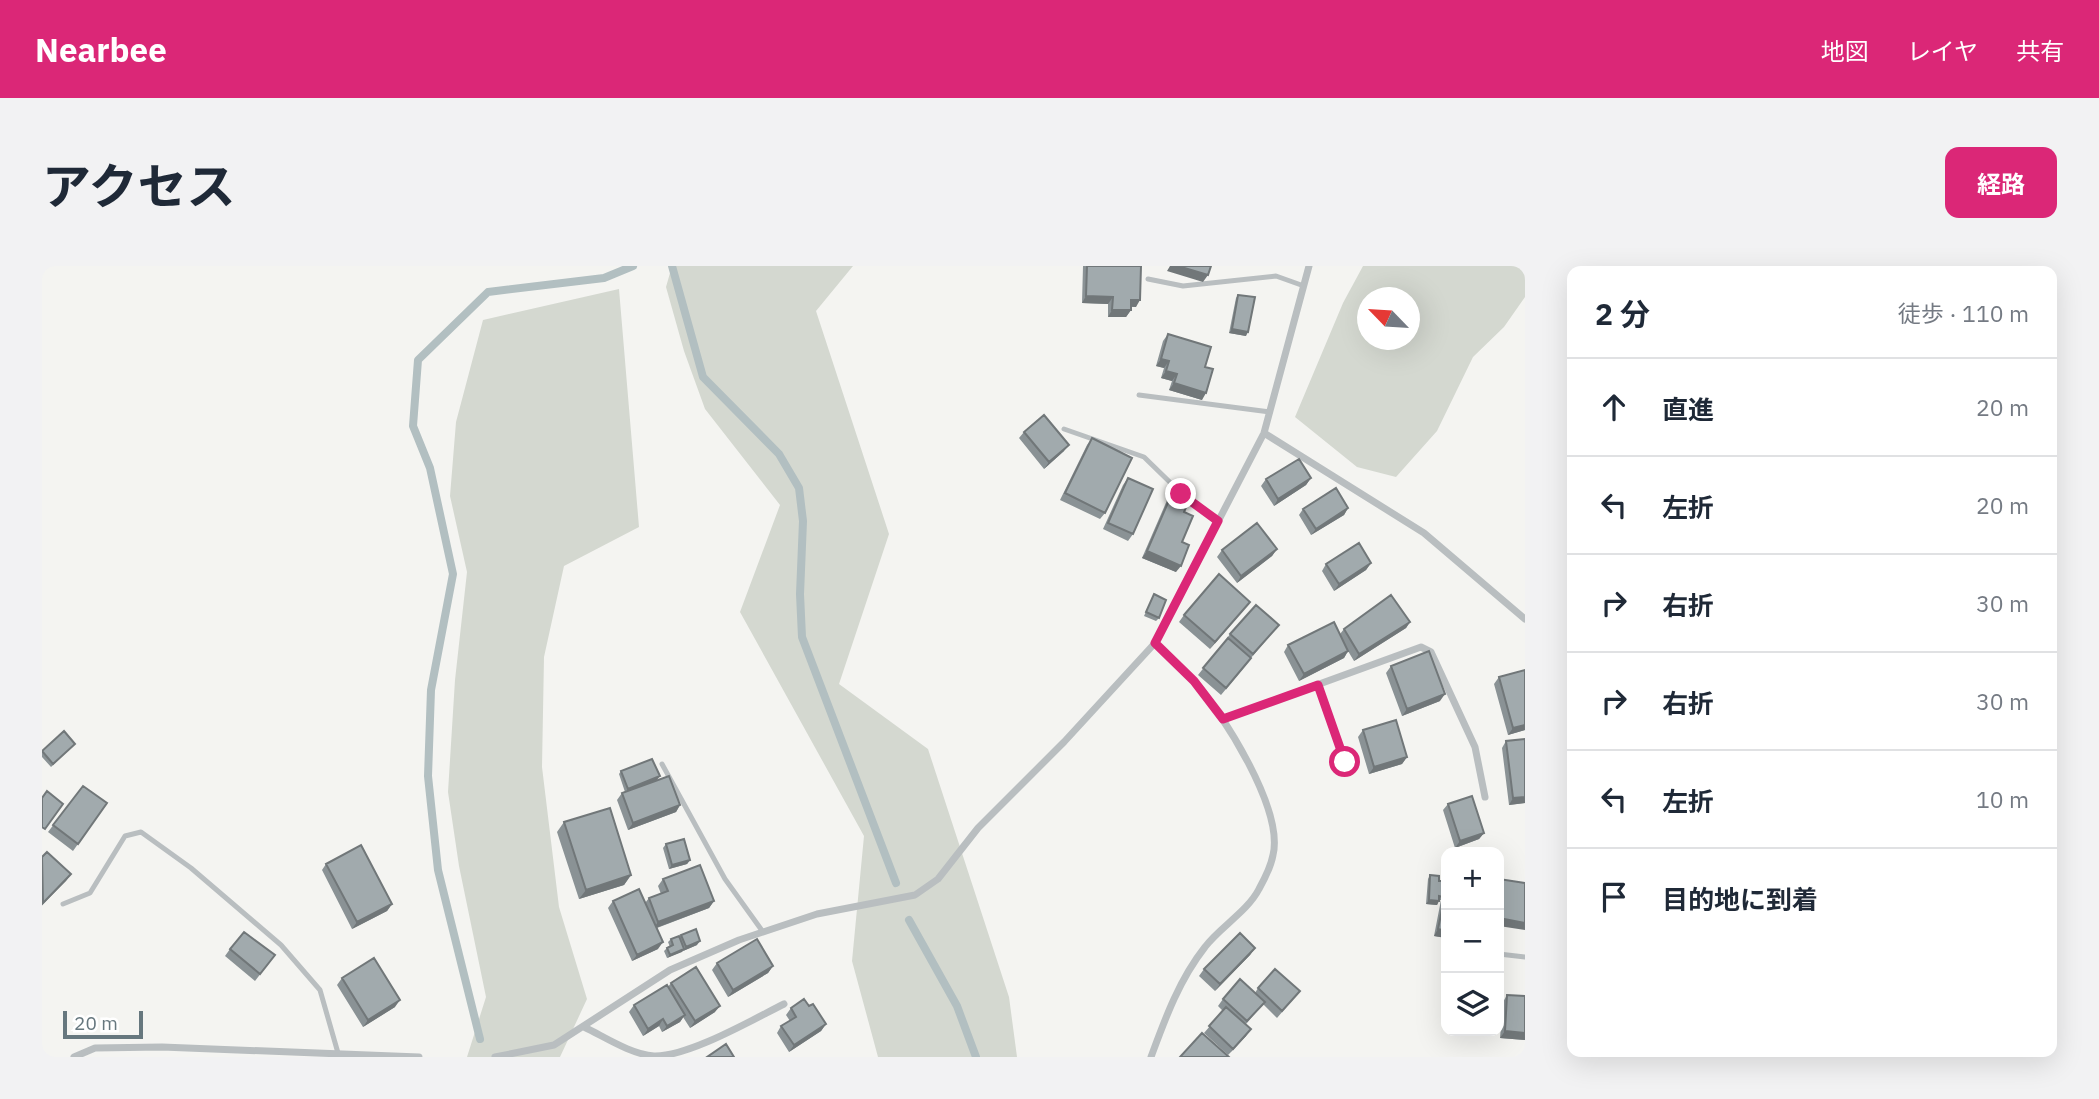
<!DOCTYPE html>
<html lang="ja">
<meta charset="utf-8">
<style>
:root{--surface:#fff;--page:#f2f2f3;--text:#1f2937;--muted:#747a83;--line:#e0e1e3;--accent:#db2777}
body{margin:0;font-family:"IBM Plex Sans","Noto Sans JP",sans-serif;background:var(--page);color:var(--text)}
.controls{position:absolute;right:21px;bottom:21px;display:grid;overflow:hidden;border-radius:14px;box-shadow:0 7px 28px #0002}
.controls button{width:63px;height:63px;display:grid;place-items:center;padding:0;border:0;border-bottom:2px solid var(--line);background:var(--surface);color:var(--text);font:35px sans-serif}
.compass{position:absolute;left:1315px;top:21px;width:63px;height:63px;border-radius:50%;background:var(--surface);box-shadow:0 7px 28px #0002;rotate:295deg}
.scale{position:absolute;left:21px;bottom:18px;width:80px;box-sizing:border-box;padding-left:7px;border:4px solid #66777e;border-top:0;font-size:19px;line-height:24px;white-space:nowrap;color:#66777e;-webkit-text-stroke:5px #fff;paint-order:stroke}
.stop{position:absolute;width:21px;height:21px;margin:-16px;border:5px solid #db2777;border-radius:50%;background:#fff}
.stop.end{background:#db2777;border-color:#fff;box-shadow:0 2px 7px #0008}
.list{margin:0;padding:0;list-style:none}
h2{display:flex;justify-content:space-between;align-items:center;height:91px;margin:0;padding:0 28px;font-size:30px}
h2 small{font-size:23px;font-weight:400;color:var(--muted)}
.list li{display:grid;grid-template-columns:46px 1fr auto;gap:21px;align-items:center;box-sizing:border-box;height:98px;padding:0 28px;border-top:2px solid var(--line)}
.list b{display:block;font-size:26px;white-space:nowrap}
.list em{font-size:23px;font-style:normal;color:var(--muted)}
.icon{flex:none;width:38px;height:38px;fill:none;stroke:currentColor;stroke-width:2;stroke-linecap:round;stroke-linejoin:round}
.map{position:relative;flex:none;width:1483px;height:791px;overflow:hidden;border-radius:14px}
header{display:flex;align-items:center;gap:42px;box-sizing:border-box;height:98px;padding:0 35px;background:var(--accent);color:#fff}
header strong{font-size:33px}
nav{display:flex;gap:38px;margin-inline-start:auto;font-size:24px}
.intro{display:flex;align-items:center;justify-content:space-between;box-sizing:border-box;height:168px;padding:0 42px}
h1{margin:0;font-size:49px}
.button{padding:18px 32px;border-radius:14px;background:var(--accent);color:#fff;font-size:24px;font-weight:700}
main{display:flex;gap:42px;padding:0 42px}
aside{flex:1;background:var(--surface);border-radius:14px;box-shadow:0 7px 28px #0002}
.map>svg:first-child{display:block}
</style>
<header>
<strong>Nearbee</strong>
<nav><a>地図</a><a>レイヤ</a><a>共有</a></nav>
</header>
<div class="intro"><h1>アクセス</h1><a class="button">経路</a></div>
<main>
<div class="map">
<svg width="1483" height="791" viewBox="0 0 1483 791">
<rect width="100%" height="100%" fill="#f4f4f1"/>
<path fill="#d4d8d0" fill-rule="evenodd" d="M630 0H811L774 45 847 268 797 418 886 483 967 731 975 791H836L810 695 822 570 698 346 738 239 663 143 642 85 624 21Z
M1321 0H1483V31L1462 61 1431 91 1395 165 1354 211 1315 201 1253 151 1301 37ZM1325 32H1367V74H1325Z
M577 23 597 261 522 300 502 391 500 501 517 641 545 733 518 791H425L444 731 417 600 406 526 413 414 425 306 408 230 414 156 441 54Z"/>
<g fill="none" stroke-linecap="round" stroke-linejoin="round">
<path stroke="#b2bfc1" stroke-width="8" d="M630 0 661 111 737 188 757 222 761 255 758 328 760 371 854 617
M867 654 915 740 934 791
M438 773 396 604 386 510 389 424 411 308 388 202 371 160 376 94 446 26 562 12 591 0"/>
<path stroke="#b9bec0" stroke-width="5" d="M1106 13 1141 20 1234 10 1262 20
M1097 129 1228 146
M1022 163 1102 191 1139 227 1176 255
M1276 419 1303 496
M620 498 683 613 721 666
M21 638 48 627 83 570 99 566 149 602 239 679 278 724 296 787
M1457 688 1483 691"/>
<path stroke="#b9bec0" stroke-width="7" d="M1222 167 1382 267 1483 353
M1181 453 1379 381 1389 386 1433 481 1443 531
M542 761C563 771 588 788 612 790 646 791 710 754 742 738
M32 791 53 782 120 781 377 791
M453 791 512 779 628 704 697 674 775 648 873 629 896 613 936 562 1022 476 1113 377 1222 167 1267 0
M1109 791C1123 753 1137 714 1163 681 1178 661 1205 646 1217 623 1222 614 1229 600 1231 589 1242 544 1181 447 1151 414 1139 401 1125 389 1113 377"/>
</g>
<path fill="#8a9295" d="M1041 0H1099L1094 41H1089V44L1084 51H1066V38L1040 37Z
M1196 29 1204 70 1187 67 1194 32Z
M1126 68 1163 101 1160 134 1127 124 1130 115 1119 112 1122 102 1114 100 1121 75Z
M982 166 1022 185 1002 203 977 172Z
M1050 172 1063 247 1058 253 1018 234 1045 179Z
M1086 212 1091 268 1086 275 1061 263 1081 219Z
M1269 212 1264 219 1232 240 1219 220 1224 213Z
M1131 225 1142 246 1140 276 1134 306 1100 292 1126 232Z
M1306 242 1302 249 1269 269 1257 249 1261 243Z
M1235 283 1230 290 1195 317 1175 291 1180 284Z
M1329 297 1324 304 1292 325 1280 305 1284 298Z
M1112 328 1117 352 1114 355 1102 350Z
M1203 342 1168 383 1137 356 1142 349Z
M1368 356 1364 362 1312 395 1306 385 1302 392 1257 415 1242 386 1246 379 1298 368 1302 363Z
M1237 359 1209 392 1204 399 1179 429 1156 409 1183 375 1188 368Z
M1349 400 1398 435 1360 450 1344 407Z
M1457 411 1483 464 1466 469 1452 418Z
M1321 464 1365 491 1360 498 1327 508 1316 471Z
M1464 475 1483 537 1467 539 1460 482Z
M30 481 9 501 0 491V485Z
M579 505 615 514 638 539 634 546 586 564 575 534 580 527 583 526 577 508Z
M41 520 65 537 31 585 6 566Z
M1406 538 1442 567 1437 573 1413 582 1401 544Z
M522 556 589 609 582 619 537 633 515 566Z
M624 578 648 594 645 598 627 603 621 582Z
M284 598 350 638 345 645 310 663 280 604Z
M1388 609 1397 615H1404V672L1392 670 1399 634H1397L1395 639 1384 638 1386 613Z
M621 613 672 635 667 642 615 662 616 683 590 695 566 642 571 635 603 637 607 632 619 628 616 620Z
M639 669 655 679 625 692 622 685 625 682 628 681 626 676 629 673 637 671Z
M1213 682 1208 689 1173 725 1157 710 1162 703Z
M188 683 233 689 213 715 183 690Z
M675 697 731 700 726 707 686 731 670 704Z
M300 712 353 741 321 761 295 719Z
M629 717 673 746 648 762 641 751 638 756 620 766 617 760 601 770 587 746 592 739 626 721Z
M1216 722 1258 725 1235 752 1221 738 1204 758V770L1186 789 1162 767 1181 745 1176 740 1181 733 1213 727Z
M1465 729 1483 774 1458 772 1461 736Z
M767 740 784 758 779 765 747 786 735 767 739 760 748 755 744 749 749 742Z"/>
<path fill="#717779" d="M1128 0H1136L1166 9 1161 16 1125 5Z
M1044 30 1071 31 1066 38 1040 37Z
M1089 34H1098L1094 41 1084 40Z
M1070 44H1089L1084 51H1066Z
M1190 63 1206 66 1204 70 1187 67Z
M1119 93 1127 95 1122 102 1114 100Z
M1124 105 1135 108 1130 115 1119 112Z
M1132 117 1164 127 1160 134 1127 124Z
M1027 179 1022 185 1002 203 1007 196Z
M1269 212 1264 219 1232 240 1236 233Z
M1306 242 1302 249 1269 269 1274 263Z
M1235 283 1230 290 1195 317 1199 310Z
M1105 285 1139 300 1134 306 1100 292Z
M1329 297 1324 304 1292 325 1297 318Z
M1208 336 1203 342 1168 383 1173 376Z
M1368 356 1364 362 1312 395 1317 388Z
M1306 385 1302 392 1257 415 1262 408Z
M1403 428 1398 435 1360 450 1365 443Z
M1483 459V464L1466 469 1471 462Z
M1365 491 1360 498 1327 508 1332 501Z
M618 510 615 514 584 527 586 523Z
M1483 531V537L1467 539 1471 532Z
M638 539 634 546 586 564 591 557Z
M1442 567 1437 573 1413 582 1418 575Z
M648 594 645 598 627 603 630 599Z
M29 608 24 615 0 639 1 637Z
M589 609 582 619 537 633 544 624Z
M1387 634 1397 635 1395 639 1384 638Z
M672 635 667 642 611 663 616 656Z
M350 638 345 645 310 663 315 656Z
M1457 652 1483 657V664L1457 660Z
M1396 663 1404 665V672L1392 670Z
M658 675 655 679 641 685 644 681Z
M621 676 616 683 590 695 595 689Z
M1213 682 1208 689 1173 725 1178 718Z
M642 683 640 686 625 692 628 689Z
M731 700 726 707 686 731 691 724Z
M358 734 353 741 321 761 326 754Z
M678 740 673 746 648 762 653 755Z
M643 749 638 756 620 766 625 760Z
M621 753 617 760 601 770 606 763Z
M784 758 779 765 747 786 752 779Z
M1209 763 1204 770 1186 789 1191 783Z
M1463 765 1483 767V774L1458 772Z"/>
<path fill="#a1aaad" stroke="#717779" stroke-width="2" d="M1045 0H1099L1098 34H1089V44H1070L1071 31 1044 30Z
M1136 0H1169L1166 9Z
M1196 29 1213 31 1206 66 1190 63Z
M1126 68 1169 81 1163 101 1171 103 1164 127 1132 117 1135 108 1124 105 1127 95 1119 93Z
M1002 149 1027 179 1007 196 982 166Z
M1050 172 1090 192 1063 247 1023 227Z
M1257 193 1269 212 1236 233 1224 213Z
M1086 212 1111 223 1091 268 1066 257Z
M1294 222 1306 242 1274 263 1261 243Z
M1131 225 1148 232 1142 246 1151 250 1140 276 1147 279 1139 300 1105 285Z
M1215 257 1235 283 1199 310 1180 284Z
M1317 277 1329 297 1297 318 1284 298Z
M1177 308 1208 336 1173 376 1142 349Z
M1112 328 1124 334 1117 352 1104 346Z
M1349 329 1368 356 1317 388 1302 363Z
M1214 339 1237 359 1211 388 1188 368Z
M1292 356 1306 385 1262 408 1246 379Z
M1186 372 1209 392 1184 422 1161 402Z
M1387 385 1403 428 1365 443 1349 400Z
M1483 404V459L1471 462 1457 411Z
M1354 454 1365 491 1332 501 1321 464Z
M22 465 33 478 11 498 0 485Z
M1483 473V531L1471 532 1464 475Z
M610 493 618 510 586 523 579 505Z
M627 510 638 539 591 557 580 527Z
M41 520 65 537 36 578 11 559Z
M5 525 21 538 3 563 0 561V532Z
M1430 530 1442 567 1418 575 1406 538Z
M568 542 589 609 544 624 522 556Z
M642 573 648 594 630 599 624 578Z
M319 579 350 638 315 656 284 598Z
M5 586 29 608 1 637 0 591Z
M658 599 672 635 616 656 607 632 626 625 621 613Z
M1388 609 1397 610V615H1404V629H1403L1401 631 1397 630V635L1387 634Z
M1457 613 1483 617V657L1457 652Z
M597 623 621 676 595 689 571 635Z
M1403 629H1404V665L1396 663Z
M654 663 658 675 644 681 639 669Z
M202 666 233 689 218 708 188 683Z
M1198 667 1213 682 1178 718 1162 703Z
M637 670 642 683 628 689 625 682 631 679 629 673Z
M715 673 731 700 691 724 675 697Z
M332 692 358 734 326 754 300 712Z
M654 701 678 740 653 755 629 717Z
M1233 703 1258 725 1240 745 1216 722Z
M1198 713 1223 736 1205 755 1181 733Z
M625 719 643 749 625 760 621 753 606 763 592 739Z
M1465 729 1483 730V767L1463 765Z
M762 733 767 740 771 738 784 758 752 779 739 760 754 751 749 742Z
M1184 741 1209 763 1191 783 1167 760Z
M1160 767 1187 791H1138Z
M684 778 692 791H665Z"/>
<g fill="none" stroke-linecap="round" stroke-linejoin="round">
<path stroke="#db2777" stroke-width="9" d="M1139 228 1176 255 1113 377 1152 415 1181 453 1276 419 1303 496"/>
</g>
</svg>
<div class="controls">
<button>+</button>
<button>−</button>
<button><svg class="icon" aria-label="layers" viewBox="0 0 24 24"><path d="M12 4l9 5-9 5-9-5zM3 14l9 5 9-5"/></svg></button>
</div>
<svg class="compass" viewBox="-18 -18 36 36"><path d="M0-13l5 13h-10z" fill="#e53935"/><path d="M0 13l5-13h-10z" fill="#747a83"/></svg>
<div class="scale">20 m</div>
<div class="stop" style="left:1303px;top:496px"></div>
<div class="stop end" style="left:1139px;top:228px"></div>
</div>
<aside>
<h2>2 分<small>徒歩 · 110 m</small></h2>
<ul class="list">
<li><svg class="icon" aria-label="ahead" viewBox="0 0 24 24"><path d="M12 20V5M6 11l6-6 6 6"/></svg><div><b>直進</b></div><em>20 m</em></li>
<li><svg class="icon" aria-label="left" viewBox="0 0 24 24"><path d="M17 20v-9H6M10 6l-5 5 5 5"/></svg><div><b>左折</b></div><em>20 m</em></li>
<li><svg class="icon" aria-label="right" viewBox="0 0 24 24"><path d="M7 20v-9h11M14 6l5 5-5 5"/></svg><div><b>右折</b></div><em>30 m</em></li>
<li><svg class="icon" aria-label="right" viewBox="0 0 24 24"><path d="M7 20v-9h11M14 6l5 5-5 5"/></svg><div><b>右折</b></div><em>30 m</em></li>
<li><svg class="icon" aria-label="left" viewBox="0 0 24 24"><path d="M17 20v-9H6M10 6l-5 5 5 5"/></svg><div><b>左折</b></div><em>10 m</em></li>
<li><svg class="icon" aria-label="arrive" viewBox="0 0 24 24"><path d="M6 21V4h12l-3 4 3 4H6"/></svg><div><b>目的地に到着</b></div></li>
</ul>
</aside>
</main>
